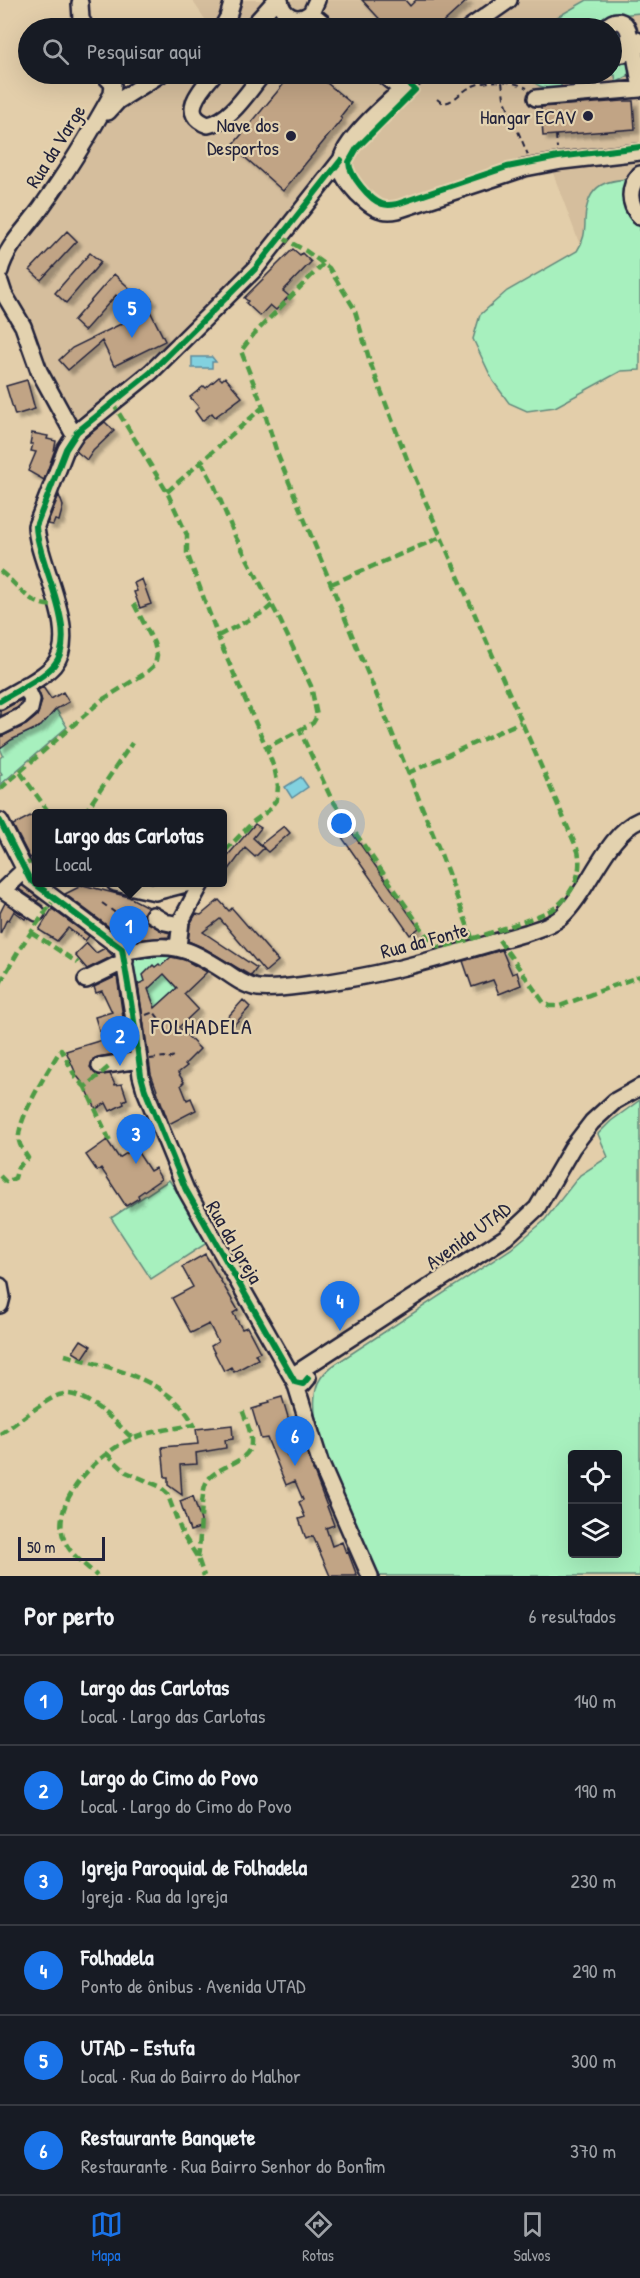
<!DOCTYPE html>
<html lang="pt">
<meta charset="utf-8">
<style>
:root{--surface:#171b24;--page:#20242c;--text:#f1f3f6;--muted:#9ea1a6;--line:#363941;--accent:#1a73e8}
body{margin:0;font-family:"Patrick Hand",sans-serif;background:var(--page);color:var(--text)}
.controls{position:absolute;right:18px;bottom:18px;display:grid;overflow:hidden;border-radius:6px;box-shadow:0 6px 24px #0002}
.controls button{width:54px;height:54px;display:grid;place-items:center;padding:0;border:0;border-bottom:2px solid var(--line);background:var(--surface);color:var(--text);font:30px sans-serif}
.scale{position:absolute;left:18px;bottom:15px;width:87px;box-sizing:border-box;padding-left:6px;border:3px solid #22223b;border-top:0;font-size:16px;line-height:21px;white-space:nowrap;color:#22223b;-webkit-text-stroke:4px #e3d2af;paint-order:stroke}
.you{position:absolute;left:342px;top:824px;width:21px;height:21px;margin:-15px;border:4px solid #fff;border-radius:50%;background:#1a73e8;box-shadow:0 0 0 9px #1a73e833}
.badge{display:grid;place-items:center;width:39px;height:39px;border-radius:50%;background:var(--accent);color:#fff;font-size:20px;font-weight:700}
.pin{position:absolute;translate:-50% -50px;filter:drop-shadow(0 2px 3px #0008)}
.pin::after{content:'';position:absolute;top:32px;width:21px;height:18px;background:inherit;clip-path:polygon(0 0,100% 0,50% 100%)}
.popup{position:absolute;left:32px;top:809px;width:195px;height:78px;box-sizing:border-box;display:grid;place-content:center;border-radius:6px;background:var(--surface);filter:drop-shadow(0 2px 4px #0005);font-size:20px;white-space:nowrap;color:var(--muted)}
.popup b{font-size:22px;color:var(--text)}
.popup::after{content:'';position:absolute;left:50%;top:100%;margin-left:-12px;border:12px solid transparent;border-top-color:var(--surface)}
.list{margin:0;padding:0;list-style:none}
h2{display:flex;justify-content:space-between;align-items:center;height:78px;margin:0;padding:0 24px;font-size:26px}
h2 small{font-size:20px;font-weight:400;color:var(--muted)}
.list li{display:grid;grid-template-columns:39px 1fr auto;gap:18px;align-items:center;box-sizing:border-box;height:90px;padding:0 24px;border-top:2px solid var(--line)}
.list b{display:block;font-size:22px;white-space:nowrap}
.list p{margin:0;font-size:20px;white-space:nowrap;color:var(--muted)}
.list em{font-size:20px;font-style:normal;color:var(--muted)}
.icon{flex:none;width:33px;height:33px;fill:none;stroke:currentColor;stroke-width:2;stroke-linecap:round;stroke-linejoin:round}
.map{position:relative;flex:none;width:640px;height:1576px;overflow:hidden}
.search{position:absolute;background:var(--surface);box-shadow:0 6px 24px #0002;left:18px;right:18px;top:18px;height:66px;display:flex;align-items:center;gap:15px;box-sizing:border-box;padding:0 21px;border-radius:33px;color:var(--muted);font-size:22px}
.sheet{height:618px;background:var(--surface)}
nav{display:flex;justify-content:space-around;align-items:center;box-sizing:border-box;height:84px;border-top:2px solid var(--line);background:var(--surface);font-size:16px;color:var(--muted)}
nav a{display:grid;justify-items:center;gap:3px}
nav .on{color:var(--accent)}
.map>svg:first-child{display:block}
</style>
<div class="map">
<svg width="640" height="1576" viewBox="0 0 640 1576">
<defs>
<filter id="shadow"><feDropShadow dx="4.5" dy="4.5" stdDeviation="1.5" flood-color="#0004"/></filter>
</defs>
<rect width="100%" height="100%" fill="#e3ceaa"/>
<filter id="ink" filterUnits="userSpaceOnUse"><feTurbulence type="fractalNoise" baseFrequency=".0167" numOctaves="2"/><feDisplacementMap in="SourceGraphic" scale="12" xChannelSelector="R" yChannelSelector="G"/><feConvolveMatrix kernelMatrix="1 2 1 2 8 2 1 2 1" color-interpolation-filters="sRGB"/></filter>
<g filter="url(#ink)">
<path fill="#d5be9d" d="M192 0H640V309L584 256 551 168 527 174 399 219 384 221 370 216 344 192 335 179 152 365 85 420 81 415 71 423 3 274 112 96 146 74H612V28H211Z"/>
<path fill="#a7f0be" stroke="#64897c" stroke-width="1.5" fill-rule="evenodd" d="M587 0H640V13L609 16 605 18 599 28H538Z
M623 25 624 48 612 45V29Z
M612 58 624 59 629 66 628 76 616 83 615 75 561 80V88C541 89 538 87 524 74H612Z
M640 179V370L621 371 555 407 527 411 509 403 493 381 473 339 480 315 507 291 577 251C584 241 585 232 585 220 587 182 607 179 640 179Z
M56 709 67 727 0 785V776L2 774 0 771V758L3 755 0 748 11 740 41 726Z
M152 950 188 958 167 977 177 988 155 1008 145 982 132 986 130 974 135 956Z
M640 1100V1576H376C357 1535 300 1426 318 1383 322 1374 329 1368 337 1363L511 1249 544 1221 580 1175 608 1157 598 1134 611 1121ZM572 1454H618V1554H572Z
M169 1180 210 1241 151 1279 111 1218Z"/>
<path fill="#82d1df" stroke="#5c8b9d" stroke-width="1.5" d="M192 357H212L216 362H212V368H192Z
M301 777 308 787 292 798 285 787Z"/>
<path fill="#c1a485" stroke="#22223b" stroke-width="1.5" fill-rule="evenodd" filter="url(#shadow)" d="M362 0H405L410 6 416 0H468L437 28H388Z
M292 74H316L351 103 340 117 342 119 283 191 232 146Z
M623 101H633L635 129 543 136 541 107Z
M67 231 77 241 41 280 30 270Z
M293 249 300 255 302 253 311 262 283 291 289 296 276 310 270 305 260 316 246 303 248 301 244 298Z
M90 253 101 262 66 303 55 293Z
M114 274 137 295 142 290 152 300 147 305 165 341 114 366 102 341 68 370 59 360 72 348 137 316 116 295 84 331 73 321Z
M219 377 222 380 225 377 242 397 215 417 212 413 202 421 195 411 199 407 190 397 204 386 206 388Z
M27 380 35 409 15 415 6 386Z
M105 422 114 431 93 451 87 460 76 451 84 439Z
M32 433 48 436 47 439 56 441 54 452 44 480 28 471 36 452 31 451 33 444H30Z
M59 495 63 506 59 521 55 520 53 525 47 524Z
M142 579 151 604 140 608 134 592 137 591 134 583Z
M43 687 51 699 63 692 69 702 56 709 41 726 11 740 0 748V737L26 725 37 716 42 701 38 690Z
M21 700V704L17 708 0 716V711Z
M36 813V855L30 858 13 825Z
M341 817 419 928 410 935 332 823Z
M255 824 261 828 253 838 264 848 255 857 245 848 222 879V862Z
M284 826 290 833 268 852 260 845Z
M22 885 39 899 37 901 19 889Z
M83 885 129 897 148 907 143 914 145 920 160 930 170 933 169 937 128 941 65 894Z
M219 900 229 911 232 908 278 961 265 972 220 919 203 932 257 968 251 976 204 948 188 941 190 924 196 914 201 915Z
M5 903 26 917 25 919 14 911 9 920 7 919 0 934V913Z
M52 909 89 936 85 941 68 928 57 941 39 930Z
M87 943 96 953 105 948 113 956 87 969 75 955Z
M502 950 512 974 517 972 521 985 499 994 493 980 472 987 463 961Z
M171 957 185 960 207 972 184 994 198 1009 179 1027 200 1049 185 1064 187 1066 178 1073 184 1082 181 1085 187 1100 191 1098 196 1110 169 1124 151 1074 138 984 145 981 143 975 153 965 155 967 159 964 161 966ZM164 974 177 988 155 1008 148 989Z
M117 976 128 1052 98 1057 93 1059 90 1067 97 1075 110 1074 115 1085 122 1084 127 1099 123 1101 124 1104 110 1111 106 1103 96 1109 85 1086 77 1076 66 1051 102 1040 95 1017 112 1012 102 991 96 993 94 987Z
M243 1000 250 1007 234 1025 227 1018Z
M107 1140 119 1158 135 1148 150 1171 155 1168 161 1179 138 1195 139 1198 126 1206 101 1168 97 1171 86 1155Z
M205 1254 238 1310 233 1313 242 1329 247 1327 260 1352 255 1354 258 1359 234 1372 231 1367 224 1371 211 1346 218 1342 209 1324 191 1333 172 1298 193 1287 182 1267Z
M81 1340 91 1346 83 1358 73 1352Z
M282 1397 291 1427 279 1433 287 1455 297 1451 298 1454 306 1451 334 1525 326 1528 332 1546 342 1542 346 1553 348 1552 357 1576H330L313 1536 306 1539 299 1519 305 1517 299 1502 303 1500 295 1481 286 1485 267 1438 261 1439 252 1409 262 1406 261 1405 269 1403 268 1401Z
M232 1425 233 1439 225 1440 226 1448 196 1453 197 1464 180 1465 182 1495 168 1485V1477H165L162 1447 198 1444 196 1429Z
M193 1496 201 1521 200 1528 190 1531 180 1501Z"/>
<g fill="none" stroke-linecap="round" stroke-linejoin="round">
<defs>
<path id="minor" d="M280 0C282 17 298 23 311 13L317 0
M80 3 81 19 86 28
M311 13 329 28
M222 28 228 17 233 0
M251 28 276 0
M469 28 509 0
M605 28C633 0 640 68 612 52
M637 40 635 55 640 83
M214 74C202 88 177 114 208 125 232 120 248 91 263 74
M382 74 402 90
M419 74C401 91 342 139 341 162 340 175 350 185 358 194 370 206 380 214 398 210L525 168 562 161 640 152
M536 98 640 89
M108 112 118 101 161 74
M640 174C628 187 628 203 640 217
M0 271C6 246 29 226 43 205 69 169 91 132 112 94L113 84 103 74
M0 282 4 294 23 326 39 371 74 435
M0 701C17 690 41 680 54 665 81 634 37 561 36 526L66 449 77 432 151 372 255 269 341 160
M0 727 22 716 30 709 32 700 25 685
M0 821 30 880 122 949 133 1014 141 1076 145 1090 186 1190 295 1382 303 1384 308 1378
M24 870 3 890 37 913
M115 883 155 892 186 884
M153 915 165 922 180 925
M178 947 181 921 202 882
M123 952C172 942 184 945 226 972 236 979 246 986 258 988 276 990 296 986 313 984 386 976 455 953 526 933 537 929 550 926 560 918 589 892 606 834 640 820
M86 980 125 961
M100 1066 139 1060
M0 1286 2 1297 0 1305
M294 1380V1375L298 1372 506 1237 537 1208 572 1148 592 1122 615 1101 640 1087
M295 1382 320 1462 370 1576"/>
</defs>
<use href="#minor" stroke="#22223b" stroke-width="20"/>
<path stroke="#22223b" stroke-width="2" stroke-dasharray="6 4.5" stroke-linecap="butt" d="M558 74V83
M502 82 504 98 528 155
M437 99 442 103C452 103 458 95 467 89 483 79 510 79 527 88
M556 135 557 148
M102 903 121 917 115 928
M146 1015 154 1012 160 1020
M150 1059 165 1057 166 1060 174 1056"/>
<use href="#minor" stroke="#e3d2af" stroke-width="15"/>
<path stroke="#4d9b45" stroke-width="4.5" stroke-dasharray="9 4.5" stroke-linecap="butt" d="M281 237 306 251 329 268 354 308 371 365 407 459 578 851C583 873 573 893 556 907 547 915 449 948 438 947 435 946 433 944 431 942L331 798 300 731
M323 264 254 334 241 351 263 407 277 453 382 708 439 849 472 938
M112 402 167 492 187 535V553L222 647 268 751 275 771 278 786 277 799 268 811 254 821 222 854
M201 461 215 487 235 536 280 620 311 686 317 716 313 723 266 748
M167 492 263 407
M0 571C20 586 30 609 58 605
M331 584 441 537
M218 636 264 612 272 605
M20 772 50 814
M408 773 521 722
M0 789 102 700 147 672 155 665 157 655 154 643 132 600
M84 814 132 743
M22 866 36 859
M31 932 78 963
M499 940 544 1003 550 1006H560L640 976
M0 983 21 947 55 898
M110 1141 85 1087 111 1065
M0 1176 6 1182 15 1178 18 1167 28 1158C25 1153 20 1147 19 1141 16 1119 50 1068 61 1049L76 1078 85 1087
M65 1355C111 1368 170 1379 194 1425 171 1429 148 1431 127 1441 94 1457 43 1509 68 1547 75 1558 88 1567 97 1576
M0 1434C16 1424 43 1401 59 1395 82 1387 118 1424 133 1439
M106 1453 126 1472 159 1486 167 1493 182 1533 198 1558 204 1576
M198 1558C201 1540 200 1496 206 1483 215 1464 253 1464 251 1440 251 1430 245 1419 242 1409"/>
<defs>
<path id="cycleway" d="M395 74 404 81 405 80 415 90 357 148 349 162C349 175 370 200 382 204 388 206 392 205 397 204L507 167 558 157 640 147
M0 701C17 690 41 680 54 665 81 634 37 561 36 526L66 449 77 432 151 372 255 269 341 160
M0 821 30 880 122 949 133 1014 141 1076 145 1090 186 1190 295 1382 303 1384 308 1378"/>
</defs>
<use href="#cycleway" stroke="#e3d2af" stroke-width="10"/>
<use href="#cycleway" stroke="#00873e" stroke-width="6"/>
</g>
</g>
<g fill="#22223b" stroke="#e3d2af" stroke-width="2">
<circle cx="588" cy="116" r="6"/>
<circle cx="291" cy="136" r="6"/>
</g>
<g text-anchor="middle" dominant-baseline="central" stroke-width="4.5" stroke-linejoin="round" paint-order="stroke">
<g font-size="20" fill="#22223b" stroke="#e3d2af" text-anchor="end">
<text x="576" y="116">Hangar ECAV</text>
<text x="279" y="124">Nave dos<tspan x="279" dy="23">Desportos</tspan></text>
</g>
<g font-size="20" fill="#22223b" stroke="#e3d2af">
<text transform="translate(55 146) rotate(-58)">Rua da Varge</text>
<text transform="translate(424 940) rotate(-15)">Rua da Fonte</text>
<text transform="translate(468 1235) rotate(-36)">Avenida UTAD</text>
<text transform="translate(235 1242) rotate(60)">Rua da Igreja</text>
</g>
<g font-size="22" letter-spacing="1.5" fill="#22223b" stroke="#e3d2af">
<text x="202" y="1026">FOLHADELA</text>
</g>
</g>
</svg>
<div class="controls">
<button><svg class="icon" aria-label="locate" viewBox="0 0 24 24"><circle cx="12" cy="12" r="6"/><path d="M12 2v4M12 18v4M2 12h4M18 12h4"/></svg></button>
<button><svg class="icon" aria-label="layers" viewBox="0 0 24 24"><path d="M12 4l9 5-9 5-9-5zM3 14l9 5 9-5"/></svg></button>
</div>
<div class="scale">50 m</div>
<div class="you"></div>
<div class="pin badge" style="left:129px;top:956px">1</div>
<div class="popup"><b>Largo das Carlotas</b>Local</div>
<div class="pin badge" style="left:120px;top:1066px">2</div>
<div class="pin badge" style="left:136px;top:1164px">3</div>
<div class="pin badge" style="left:340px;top:1331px">4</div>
<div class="pin badge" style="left:132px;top:338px">5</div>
<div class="pin badge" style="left:295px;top:1466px">6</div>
<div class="search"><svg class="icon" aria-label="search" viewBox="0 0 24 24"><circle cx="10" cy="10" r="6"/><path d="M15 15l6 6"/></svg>Pesquisar aqui</div>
</div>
<section class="sheet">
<h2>Por perto<small>6 resultados</small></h2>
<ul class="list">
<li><span class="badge">1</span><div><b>Largo das Carlotas</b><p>Local · Largo das Carlotas</p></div><em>140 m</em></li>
<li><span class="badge">2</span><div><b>Largo do Cimo do Povo</b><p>Local · Largo do Cimo do Povo</p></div><em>190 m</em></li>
<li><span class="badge">3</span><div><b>Igreja Paroquial de Folhadela</b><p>Igreja · Rua da Igreja</p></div><em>230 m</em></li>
<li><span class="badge">4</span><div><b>Folhadela</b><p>Ponto de ônibus · Avenida UTAD</p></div><em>290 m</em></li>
<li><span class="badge">5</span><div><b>UTAD - Estufa</b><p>Local · Rua do Bairro do Malhor</p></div><em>300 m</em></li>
<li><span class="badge">6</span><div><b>Restaurante Banquete</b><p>Restaurante · Rua Bairro Senhor do Bonfim</p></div><em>370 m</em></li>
</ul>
</section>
<nav>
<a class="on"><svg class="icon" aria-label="map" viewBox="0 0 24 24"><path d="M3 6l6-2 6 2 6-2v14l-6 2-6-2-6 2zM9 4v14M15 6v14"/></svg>Mapa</a>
<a><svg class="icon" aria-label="directions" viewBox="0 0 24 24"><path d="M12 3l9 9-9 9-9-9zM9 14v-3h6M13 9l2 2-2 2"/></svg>Rotas</a>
<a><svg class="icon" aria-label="saved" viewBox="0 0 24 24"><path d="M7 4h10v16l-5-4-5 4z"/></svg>Salvos</a>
</nav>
